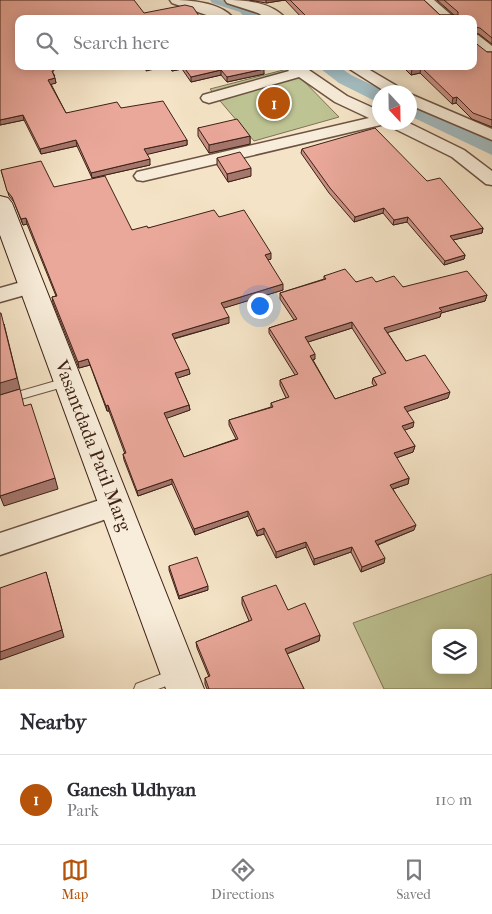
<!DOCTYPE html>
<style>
:root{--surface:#fff;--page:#f7f7f7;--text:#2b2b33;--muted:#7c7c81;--line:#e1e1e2;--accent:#b45309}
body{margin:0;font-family:"IM FELL French Canon",serif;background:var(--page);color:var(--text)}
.controls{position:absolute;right:15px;bottom:15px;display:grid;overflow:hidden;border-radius:10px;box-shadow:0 2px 12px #0003}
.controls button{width:45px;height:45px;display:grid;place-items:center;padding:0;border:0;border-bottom:1px solid var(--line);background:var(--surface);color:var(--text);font:25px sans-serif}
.compass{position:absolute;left:372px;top:85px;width:45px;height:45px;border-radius:50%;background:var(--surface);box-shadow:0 2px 12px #0003;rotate:158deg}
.you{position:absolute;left:259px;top:305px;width:18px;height:18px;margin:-12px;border:4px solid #fff;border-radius:50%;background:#1a73e8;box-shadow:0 0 0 8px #1a73e833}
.badge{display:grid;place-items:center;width:32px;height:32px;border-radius:50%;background:var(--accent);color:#fff;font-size:16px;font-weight:700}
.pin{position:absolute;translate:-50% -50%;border:2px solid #fff;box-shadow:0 1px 5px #0006}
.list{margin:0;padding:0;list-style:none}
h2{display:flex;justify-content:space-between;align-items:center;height:65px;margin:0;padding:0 20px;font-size:21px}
h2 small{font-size:16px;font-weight:400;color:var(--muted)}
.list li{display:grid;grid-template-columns:32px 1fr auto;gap:15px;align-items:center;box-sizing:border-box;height:90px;padding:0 20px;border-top:1px solid var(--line)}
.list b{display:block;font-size:19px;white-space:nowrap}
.list p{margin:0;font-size:16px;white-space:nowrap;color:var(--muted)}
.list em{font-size:16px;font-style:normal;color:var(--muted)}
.icon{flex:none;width:28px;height:28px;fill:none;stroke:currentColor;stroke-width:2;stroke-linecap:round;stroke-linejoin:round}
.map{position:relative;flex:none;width:492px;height:689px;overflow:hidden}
.search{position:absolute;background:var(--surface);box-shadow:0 2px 12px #0003;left:15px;right:15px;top:15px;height:55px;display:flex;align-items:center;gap:12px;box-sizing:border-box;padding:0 18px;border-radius:10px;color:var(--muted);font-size:19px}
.sheet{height:155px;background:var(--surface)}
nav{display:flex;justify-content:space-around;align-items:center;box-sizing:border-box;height:70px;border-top:1px solid var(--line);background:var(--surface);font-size:14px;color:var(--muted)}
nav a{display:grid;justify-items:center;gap:2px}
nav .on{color:var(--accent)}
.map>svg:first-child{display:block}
</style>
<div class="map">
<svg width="492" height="689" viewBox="0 0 492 689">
<rect width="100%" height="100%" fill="#f4e3c6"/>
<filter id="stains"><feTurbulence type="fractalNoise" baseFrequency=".004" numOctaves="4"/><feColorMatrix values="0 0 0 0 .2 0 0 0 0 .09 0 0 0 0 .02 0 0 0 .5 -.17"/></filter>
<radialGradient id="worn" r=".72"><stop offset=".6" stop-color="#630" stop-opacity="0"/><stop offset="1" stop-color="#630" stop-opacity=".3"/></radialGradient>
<path fill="#bec393" stroke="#7e7254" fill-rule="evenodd" d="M291 68 339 117 254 141 210 89Z
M492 574V689H384L353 623ZM436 633H473V670H436Z"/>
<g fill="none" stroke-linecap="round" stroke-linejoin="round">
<path fill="#a2bbc0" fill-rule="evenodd" d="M210 0C231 0 251 0 264 19H246L240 12 212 3Z
M317 66H338L351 75 387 92H380V101L373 100 339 83Z
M410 103 492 140V155L410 116Z"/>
<defs>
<path id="lane" d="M66 378 70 379 71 382 70 385 0 405V397Z
M175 669 180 671 182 676 180 681 158 689H134L136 684Z"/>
<path id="street" d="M170 0C190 0 221 2 234 19H218L172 3Z
M225 0C245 0 272 2 286 19H268L258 13 227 3Z
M419 0H434L456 19H440Z
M473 34 478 35 492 46V57L487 56 473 45Z
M285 66H303L347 96 380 111V122H407L464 150 492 171V185L486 184 452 157 385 124 143 181 137 180 134 176 137 172 369 118 335 102 299 77 209 103 203 101 201 98 203 95 289 71Z
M345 66H363L402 89 404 92H386Z
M410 94 492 129V140L410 105Z
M32 279 39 281 42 286 39 291 0 302V288Z
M115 495 124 499 127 506 124 513 0 555V533Z"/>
<path id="secondary" d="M0 196 8 198 12 203 204 689H166L0 235Z"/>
</defs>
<use href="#lane" stroke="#6c5242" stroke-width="2"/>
<use href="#street" stroke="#6c5242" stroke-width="3"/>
<use href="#secondary" stroke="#3e2116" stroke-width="2"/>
<use href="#lane" fill="#f8edda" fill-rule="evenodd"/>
<use href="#street" fill="#f8edda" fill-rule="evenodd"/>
<use href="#secondary" fill="#f8edda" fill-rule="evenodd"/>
</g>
<path fill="#c99085" stroke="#3e2116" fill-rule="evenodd" d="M0 0 201 19H19L55 76H54L56 83 51 84 66 113 121 108 187 140V145L147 154 150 165 92 178 77 146 41 154 24 120 0 125Z
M249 0H285L266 3Z
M285 0H424L440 15H454L437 0H492V44L479 34 473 33V19H303Z
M487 52H492V127L472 119 456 103 452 104 420 73 411 75 402 66H473Z
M169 66H262L264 74 227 82 221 75 191 82 182 69 172 71Z
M198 128 250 136V144L209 153 198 136Z
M302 149 427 181 483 228 482 233 453 240 465 255 464 259 444 265 407 222 393 225 383 213 354 222 329 193 301 153Z
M217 158 251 176 228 182 217 165Z
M1 170 54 187 132 230 148 228 219 217 271 259 268 260 283 290 223 308 229 323 174 339 190 374 177 378 189 405 190 410 166 418 184 457 236 439 229 425V420L271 407V403L286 398 280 385V380L295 375 269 333V328L294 320 280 299V293L324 279V276L356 282H376L403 287 487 295 485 301 441 313 440 317 387 332 406 361 448 398 407 411 413 427 404 430 415 446 413 452 396 458 409 478 408 484 393 489 414 530 378 545 384 563 361 572 351 552 314 565 306 547 276 558 264 534 257 536 248 516 195 535 172 484 138 496 124 460 123 454H125L109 411H107L90 365 79 368 53 303 52 297 56 296 27 224 23 225 14 202 9 196ZM352 328 382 375 373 378 372 383 374 386 335 399 313 360 315 359 308 342Z
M169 566 208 590 179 599 169 570Z
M242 597 288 610 320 635 319 641 287 654 304 689H207L205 684V678L209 677 197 648 196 642 249 621 242 604Z"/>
<path fill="#a4766c" stroke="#3e2116" d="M266 0H285L266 3Z
M146 66H168L146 71Z
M172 66H181L182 69 172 71Z
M421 67 420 73 411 75 412 69Z
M264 69V74L227 82V77Z
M221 70V75L191 82V77Z
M55 78 56 83 49 85 48 80Z
M457 97 456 103 452 104 453 98Z
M23 115 24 120 0 125V120Z
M250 136V144L209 153V145Z
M76 140 77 146 41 154 40 149Z
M187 140V145L145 155 144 149Z
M150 159V165L92 178 91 173Z
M251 168V176L228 182 227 174Z
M384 208 383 213 354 222 355 217Z
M408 217 407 222 393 225 394 220Z
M26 218 27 224 23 225 21 219Z
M483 228 482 233 449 241 450 236Z
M271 253V259L265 261V255Z
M465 255 464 259 444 265 445 261Z
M283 284V290L221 309V303Z
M487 295 485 301 441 313 440 317 383 334 384 328 439 308Z
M229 317V323L172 339V334Z
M352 322V328L305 343V337Z
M4 324 20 389 0 395V383Z
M315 354V359L310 361V356Z
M88 359 90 365 79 368 78 362Z
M189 369 190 374 175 379V373Z
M450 392 448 398 403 413 404 407Z
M108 405 109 411H107L106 406Z
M189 405 190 410 165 419 164 413Z
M414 422 413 427 400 432 402 426Z
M415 446 413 452 393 459 394 453Z
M55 478 58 489 4 506 0 496Z
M409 478 408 484 389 490 390 485Z
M172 479V484L138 496 137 491Z
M248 511V516L195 535 194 529Z
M416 525 414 530 374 546 375 541Z
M264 528V534L257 536V531Z
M306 542V547L276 558V552Z
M352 547 351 552 314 565V559Z
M385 558 384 563 361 572 362 567Z
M46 572 64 637 0 660V652Z
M208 586V590L179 599V596Z
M320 635 319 641 284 655 285 649Z"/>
<path fill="#eaa89b" stroke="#3e2116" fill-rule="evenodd" d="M0 0H134L144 13 185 5 193 7 201 19H19V66H52L54 71H52L55 78 48 80 66 113 117 102 121 108 163 101 187 140 144 149 150 159 91 173 76 140 40 149 23 115 0 120Z
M290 0H424L440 15H458V12L444 0H492V38L480 28 473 27V19H309Z
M473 41 487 52H492V120L473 113 457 97 453 98 421 67 412 69 409 66H473Z
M183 66H262L264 69 227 77 221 70 191 77Z
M237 119 250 136 209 145 198 128Z
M375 128 427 181 440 178 483 228 450 236 465 255 445 261 408 217 394 220 384 208 355 217 330 188 302 149Z
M240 152 251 168 227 174 217 158Z
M41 161 54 187 105 176 132 230 147 226 148 228 214 210 219 217 244 210 271 253 265 255 283 284 221 303 229 317 172 334 189 369 175 373 189 405 164 413 184 457 238 439 229 420 273 407 271 403 289 397 280 380 298 374 269 328 297 319 280 293 326 279 324 276 345 269 356 282 372 277 376 282 394 276 403 287 467 271 487 295 439 308 442 311 384 328 406 361 425 355 450 392 404 407 414 422 402 426 415 446 394 453 409 478 390 485 416 525 375 541 385 558 362 567 352 547 314 559 306 542 276 552 264 528 257 531 248 511 194 529 172 479 137 491 123 454 126 453 108 405 106 406 88 359 78 362 52 297 57 296 26 218 21 219 12 197 7 191 1 170ZM352 322 386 373 373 378 377 385 335 399 310 356 315 354 305 337Z
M0 313H1L17 378 0 383Z
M20 389 24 406 31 404 55 478 0 496V395Z
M197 557 208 586 179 596 169 566Z
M46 572 62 630 0 652V588Z
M276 585 288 610 305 603 320 635 285 649 304 689H209L205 678 210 676 196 642 252 620 242 597Z"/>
<g text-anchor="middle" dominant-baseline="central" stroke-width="4" stroke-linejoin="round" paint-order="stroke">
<g font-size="19" fill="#3e2116" stroke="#f8edda">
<text transform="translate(93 446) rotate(69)">Vasantdada Patil Marg</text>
</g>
</g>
<rect width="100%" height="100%" filter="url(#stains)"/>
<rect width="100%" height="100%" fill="url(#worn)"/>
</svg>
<div class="controls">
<button><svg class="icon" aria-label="layers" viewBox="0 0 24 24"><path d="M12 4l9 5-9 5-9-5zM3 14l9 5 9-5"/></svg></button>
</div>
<svg class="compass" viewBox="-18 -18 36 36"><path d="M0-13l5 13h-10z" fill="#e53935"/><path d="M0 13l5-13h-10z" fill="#7c7c81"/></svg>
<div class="you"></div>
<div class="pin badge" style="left:274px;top:103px">1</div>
<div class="search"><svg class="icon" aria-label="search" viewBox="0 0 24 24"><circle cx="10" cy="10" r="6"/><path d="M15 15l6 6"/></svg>Search here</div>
</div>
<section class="sheet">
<h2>Nearby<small></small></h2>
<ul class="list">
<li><span class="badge">1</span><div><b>Ganesh Udhyan</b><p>Park</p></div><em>110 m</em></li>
</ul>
</section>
<nav>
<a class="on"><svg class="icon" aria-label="map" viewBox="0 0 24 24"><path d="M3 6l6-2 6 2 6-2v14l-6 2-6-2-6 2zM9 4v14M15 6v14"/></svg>Map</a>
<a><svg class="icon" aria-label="directions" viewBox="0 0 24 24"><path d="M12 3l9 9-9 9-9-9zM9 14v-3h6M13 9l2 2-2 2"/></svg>Directions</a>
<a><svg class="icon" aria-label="saved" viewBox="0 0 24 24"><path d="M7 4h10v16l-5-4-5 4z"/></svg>Saved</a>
</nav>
